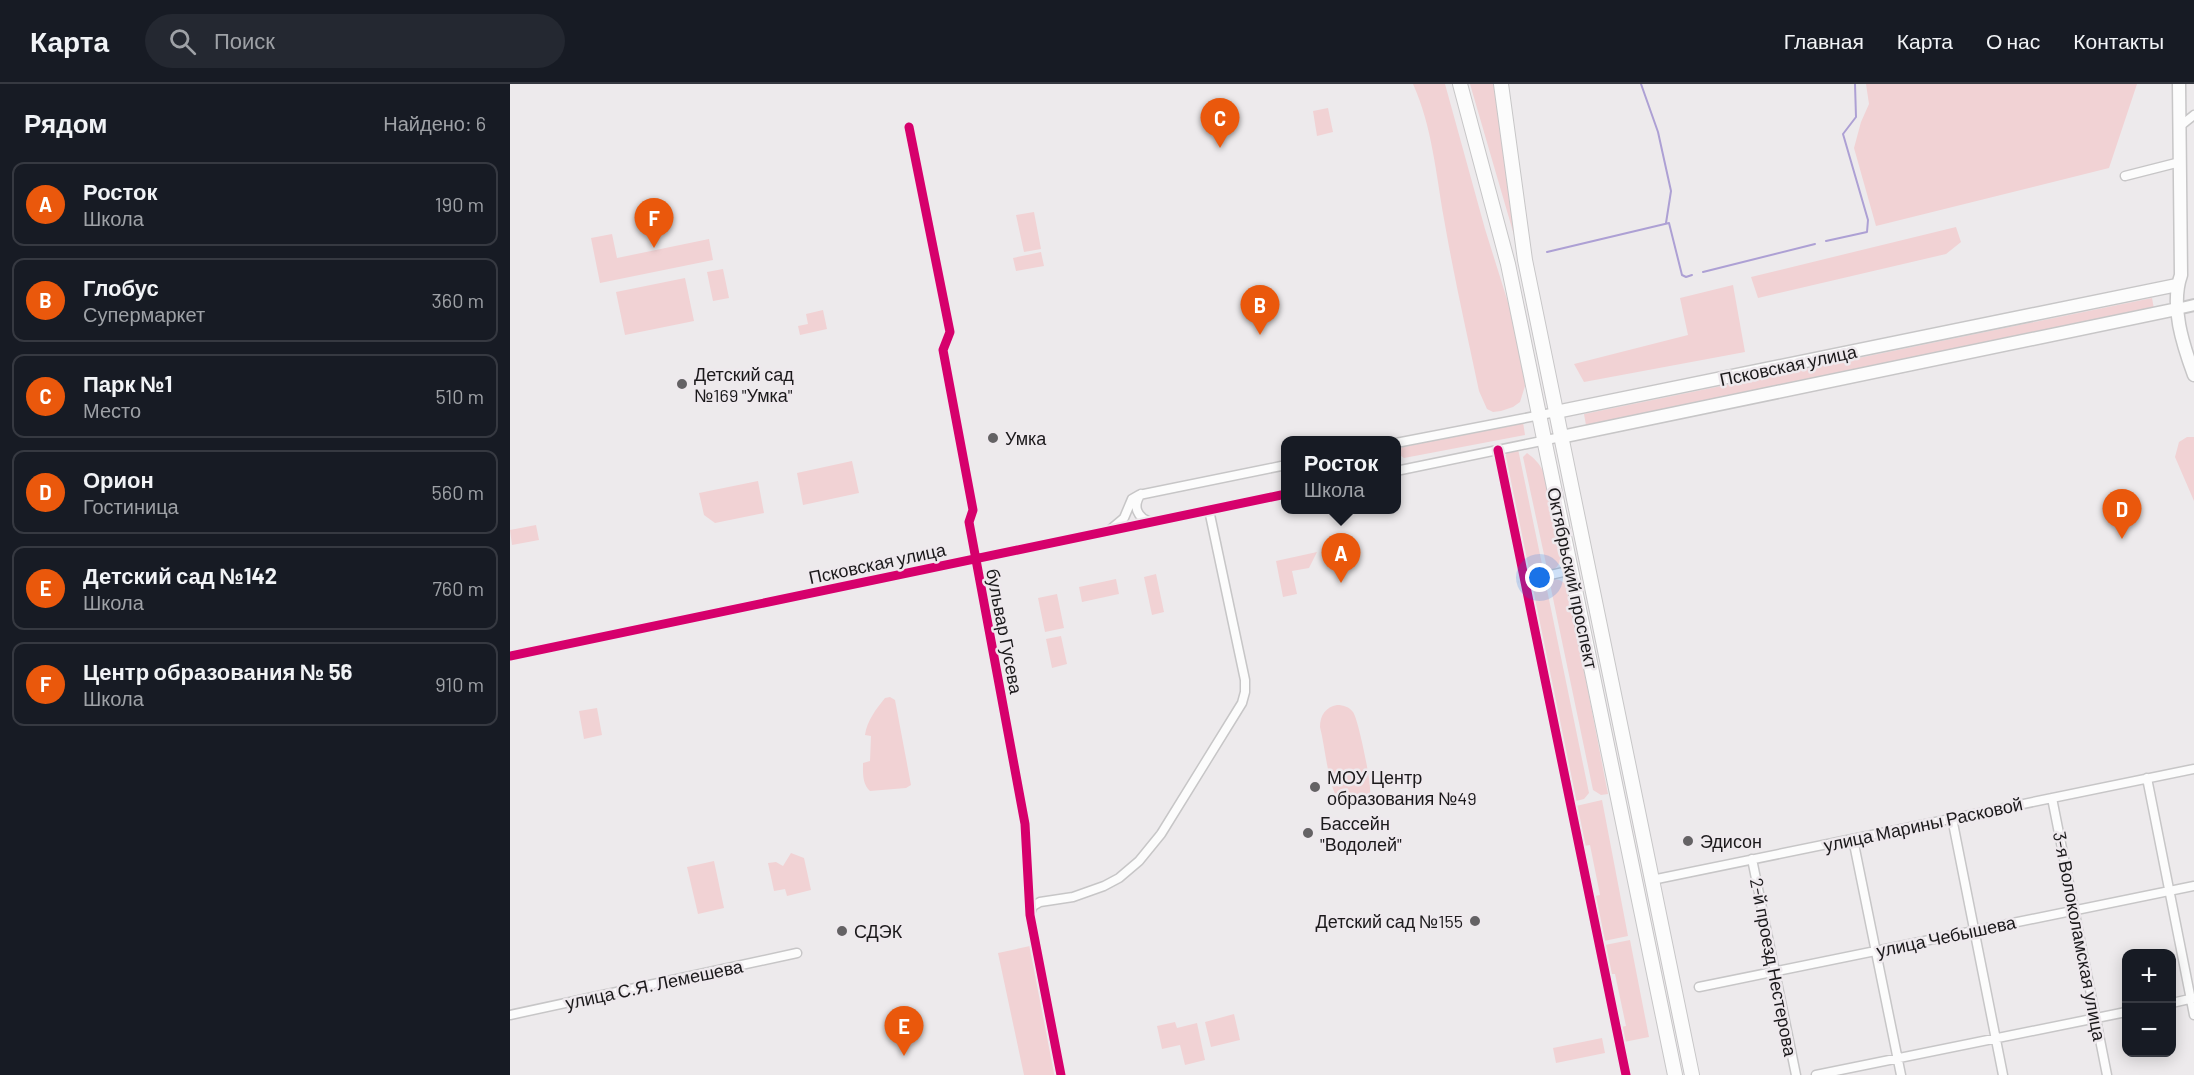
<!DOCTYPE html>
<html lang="ru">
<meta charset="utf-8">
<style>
:root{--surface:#171b24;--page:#242831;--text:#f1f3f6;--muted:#9ea1a6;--line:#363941;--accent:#ea580c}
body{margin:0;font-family:Barlow,sans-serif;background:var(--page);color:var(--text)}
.controls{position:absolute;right:18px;bottom:18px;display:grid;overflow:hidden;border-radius:12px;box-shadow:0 3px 15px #0003}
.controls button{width:54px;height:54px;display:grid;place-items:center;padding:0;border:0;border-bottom:2px solid var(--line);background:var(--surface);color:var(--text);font:30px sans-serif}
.you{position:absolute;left:1030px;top:494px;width:21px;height:21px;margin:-15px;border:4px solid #fff;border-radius:50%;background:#1a73e8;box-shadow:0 0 0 9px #1a73e833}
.badge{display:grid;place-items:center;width:39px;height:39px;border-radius:50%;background:var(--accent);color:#fff;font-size:20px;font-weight:700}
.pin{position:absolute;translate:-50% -50px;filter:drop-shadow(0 2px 3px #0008)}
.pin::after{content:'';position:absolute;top:32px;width:21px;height:18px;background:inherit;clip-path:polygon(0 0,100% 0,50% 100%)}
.popup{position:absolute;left:771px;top:352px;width:120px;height:78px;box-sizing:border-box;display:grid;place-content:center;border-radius:12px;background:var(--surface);filter:drop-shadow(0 2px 4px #0005);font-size:20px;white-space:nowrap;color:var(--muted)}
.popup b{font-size:22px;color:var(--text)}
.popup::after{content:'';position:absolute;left:50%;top:100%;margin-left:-12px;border:12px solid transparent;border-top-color:var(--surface)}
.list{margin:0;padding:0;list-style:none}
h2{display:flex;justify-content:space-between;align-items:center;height:78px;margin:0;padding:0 24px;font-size:26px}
h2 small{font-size:20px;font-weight:400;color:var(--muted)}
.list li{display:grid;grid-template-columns:39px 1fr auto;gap:18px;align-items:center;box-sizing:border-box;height:84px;margin:0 12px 12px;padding:0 12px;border:2px solid var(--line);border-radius:12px}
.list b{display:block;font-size:22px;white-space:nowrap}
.list p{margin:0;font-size:20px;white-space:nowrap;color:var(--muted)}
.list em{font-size:20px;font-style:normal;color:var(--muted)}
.icon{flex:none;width:33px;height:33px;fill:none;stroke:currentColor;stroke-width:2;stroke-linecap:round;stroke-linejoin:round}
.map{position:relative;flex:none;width:1684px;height:991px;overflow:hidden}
header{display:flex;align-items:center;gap:36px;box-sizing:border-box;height:84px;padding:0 30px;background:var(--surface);border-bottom:2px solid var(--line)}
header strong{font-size:28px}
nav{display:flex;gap:33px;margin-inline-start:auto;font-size:21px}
.search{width:420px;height:54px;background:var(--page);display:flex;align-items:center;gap:15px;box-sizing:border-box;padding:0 21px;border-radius:33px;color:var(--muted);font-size:22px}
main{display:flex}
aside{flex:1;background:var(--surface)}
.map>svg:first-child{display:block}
</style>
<header>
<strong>Карта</strong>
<div class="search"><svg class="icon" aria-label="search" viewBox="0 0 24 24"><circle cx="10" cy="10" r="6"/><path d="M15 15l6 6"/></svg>Поиск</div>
<nav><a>Главная</a><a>Карта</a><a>О нас</a><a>Контакты</a></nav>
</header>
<main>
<aside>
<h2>Рядом<small>Найдено: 6</small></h2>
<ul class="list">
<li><span class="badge">A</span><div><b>Росток</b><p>Школа</p></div><em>190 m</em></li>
<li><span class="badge">B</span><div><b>Глобус</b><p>Супермаркет</p></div><em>360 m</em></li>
<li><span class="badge">C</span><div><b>Парк №1</b><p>Место</p></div><em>510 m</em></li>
<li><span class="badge">D</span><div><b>Орион</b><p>Гостиница</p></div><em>560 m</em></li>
<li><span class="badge">E</span><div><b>Детский сад №142</b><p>Школа</p></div><em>760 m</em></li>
<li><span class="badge">F</span><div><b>Центр образования № 56</b><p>Школа</p></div><em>910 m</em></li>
</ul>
</aside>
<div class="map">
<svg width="1684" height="991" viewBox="0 0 1684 991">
<rect width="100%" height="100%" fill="#edeaec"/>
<path fill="#f1d2d4" d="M903 0H935L975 145 1001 228 1013 283 1015 302 1010 318 1003 323 991 327 983 328 977 325 969 307C957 250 944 193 934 135 926 90 922 42 903 0Z
M960 0H984L1006 158Z
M1356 0H1627L1599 84 1366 142 1344 64 1351 38 1359 20Z
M818 24 823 48 807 52 803 27Z
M524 128 531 165 514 168 506 131Z
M1446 143 1451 158 1436 170 1248 214 1241 193Z
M102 150 107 174 199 155 203 176 90 199 81 154Z
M531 168 534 182 506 187 503 174Z
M213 185 219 214 203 217 197 188Z
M175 194 184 237 115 251 106 208Z
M1223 201 1235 268 1074 298 1064 280 1178 251 1170 214Z
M1642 214 1644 225 1076 341 1074 330Z
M313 226 317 245 290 251 288 242 298 240 296 230Z
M1013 338 1015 351 894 374 887 369 889 364Z
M1677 353H1684V417L1665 373 1669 358Z
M1008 365 1033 485 1031 489 1022 491 1018 488 993 376 998 367Z
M1017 369C1024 374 1029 379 1033 387 1037 397 1051 465 1050 476 1049 483 1043 486 1038 489L1013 373Z
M342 377 349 409 293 421 287 389Z
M248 397 254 429 205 439 194 431 189 409Z
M26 441 29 456 2 461 0 446Z
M807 468 799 484 782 487 787 510 773 513 766 477Z
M646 490 654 528 642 531 634 493Z
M606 495 609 510 572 518 569 503Z
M1039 495C1049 495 1053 496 1058 504L1098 710 1091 711 1083 706Z
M1033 496H1035L1079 709 1074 715 1066 717 1023 512C1023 504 1025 500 1033 496Z
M547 510 554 544 535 548 528 514Z
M551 552 557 580 542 584 536 555Z
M380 613 385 616 401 701 396 704 360 707C352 700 353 688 353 679L360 677 361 652 355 651C357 637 366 625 375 614Z
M827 621C834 621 839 623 843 628 848 634 862 701 860 709 855 726 831 726 825 710 817 691 815 663 810 643 810 631 816 623 827 621Z
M87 624 92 651 74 655 69 627Z
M1092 716 1118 852 1094 857 1085 812 1090 811 1080 761 1074 762 1066 722Z
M281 769 294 774 301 806 277 812 275 805 264 807 258 779 266 778 273 782Z
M204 777 214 824 188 830 177 783Z
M1120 856 1139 953 1114 958 1111 943 1116 942 1105 890H1101L1095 861Z
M520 862 547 991H514L488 869Z
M724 930 730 956 701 963 695 938Z
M665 938 667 944 687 939 695 976 675 981 670 961 652 965 647 942Z
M1092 954 1095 969 1046 979 1043 964Z"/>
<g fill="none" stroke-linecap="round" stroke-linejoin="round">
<path stroke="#ada0d4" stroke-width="2" d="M1131 0 1148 48 1161 107 1156 139
M1316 157 1357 148 1358 136 1333 50 1346 33 1345 0
M1037 168 1159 139 1172 191 1176 193 1182 191
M1193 188 1305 160"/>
<defs>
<path id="minor" d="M399 43 440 248 433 266 463 426 459 438 515 740 520 831 551 991
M1669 43 1684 31
M1615 92 1670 78
M886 359 1046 328
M988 366 1116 991
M886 387 1051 353
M631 410C622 422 627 434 641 438
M601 445 614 434 622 415 629 411 776 381
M1014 497 1062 486
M0 572 776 410
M1637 694 1684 931
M1542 714 1597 991
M1442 734 1493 991
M1343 755 1391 991
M1242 775 1286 991
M1142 796 1684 685
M521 827 523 822 530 818 563 813 594 802 609 794 629 777 651 750 732 619 735 608V596L699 426
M1189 903 1684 802
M1662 919 1684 914
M0 931 287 869
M1306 991 1616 928"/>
<path id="tertiary" d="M1667 225 1684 221"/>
<path id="secondary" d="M1669 0 1671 191C1660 222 1673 261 1684 291
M1046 328 1667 201
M1051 353 1667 225"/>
<path id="primary" d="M950 0 998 180 1165 991
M991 0 1015 176 1182 991"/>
</defs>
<use href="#minor" stroke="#c7c6c7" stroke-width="11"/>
<use href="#tertiary" stroke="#c7c6c7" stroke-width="14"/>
<use href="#secondary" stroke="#c7c6c7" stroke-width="15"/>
<use href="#primary" stroke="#c7c6c7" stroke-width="16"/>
<use href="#minor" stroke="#fcfcfc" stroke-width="8"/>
<use href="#tertiary" stroke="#fcfcfc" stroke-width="10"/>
<use href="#secondary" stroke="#fcfcfc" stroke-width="12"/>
<use href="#primary" stroke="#fcfcfc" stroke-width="14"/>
<defs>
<path id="cycleway" d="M399 43 440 248 433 266 463 426 459 438 515 740 520 831 551 991
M988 366 1116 991
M0 572 776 410"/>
</defs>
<use href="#cycleway" stroke="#eee9ed" stroke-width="13"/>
<use href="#cycleway" stroke="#d6006c" stroke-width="9"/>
</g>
<g fill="#646264" stroke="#eee9ed" stroke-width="2">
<circle cx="172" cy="300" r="6"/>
<circle cx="483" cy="354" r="6"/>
<circle cx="805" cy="703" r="6"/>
<circle cx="798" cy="749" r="6"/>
<circle cx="1178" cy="757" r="6"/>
<circle cx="965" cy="837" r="6"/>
<circle cx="332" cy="847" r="6"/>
</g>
<g text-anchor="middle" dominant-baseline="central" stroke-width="5" stroke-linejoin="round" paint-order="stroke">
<g font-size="18" fill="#1b191b" stroke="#eee9ed">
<text transform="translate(1278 281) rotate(-12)">Псковская улица</text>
<text transform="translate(367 479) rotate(-12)">Псковская улица</text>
<text transform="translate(1063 494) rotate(78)">Октябрьский проспект</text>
<text transform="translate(495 547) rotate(79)">бульвар Гусева</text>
<text transform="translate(1413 740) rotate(-12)">улица Марины Расковой</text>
<text transform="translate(1436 852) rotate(-12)">улица Чебышева</text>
<text transform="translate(1570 852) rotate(79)">3-я Волоколамская улица</text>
<text transform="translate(1264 883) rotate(79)">2-й проезд Нестерова</text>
<text transform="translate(144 900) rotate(-12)">улица С.Я. Лемешева</text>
</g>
<g font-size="18" fill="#1b191b" stroke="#eee9ed" text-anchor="start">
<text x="184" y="290">Детский сад<tspan x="184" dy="21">№169 "Умка"</tspan></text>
<text x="495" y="354">Умка</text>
<text x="817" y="693">МОУ Центр<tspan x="817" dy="21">образования №49</tspan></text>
<text x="810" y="739">Бассейн<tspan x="810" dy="21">"Водолей"</tspan></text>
<text x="1190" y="757">Эдисон</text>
<text x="953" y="837" text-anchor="end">Детский сад №155</text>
<text x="344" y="847">СДЭК</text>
</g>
</g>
</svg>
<div class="controls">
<button>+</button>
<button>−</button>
</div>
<div class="you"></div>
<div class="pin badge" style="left:831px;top:499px">A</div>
<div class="popup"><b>Росток</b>Школа</div>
<div class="pin badge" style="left:750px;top:251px">B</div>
<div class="pin badge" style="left:710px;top:64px">C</div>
<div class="pin badge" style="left:1612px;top:455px">D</div>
<div class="pin badge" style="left:394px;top:972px">E</div>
<div class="pin badge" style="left:144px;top:164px">F</div>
</div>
</main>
